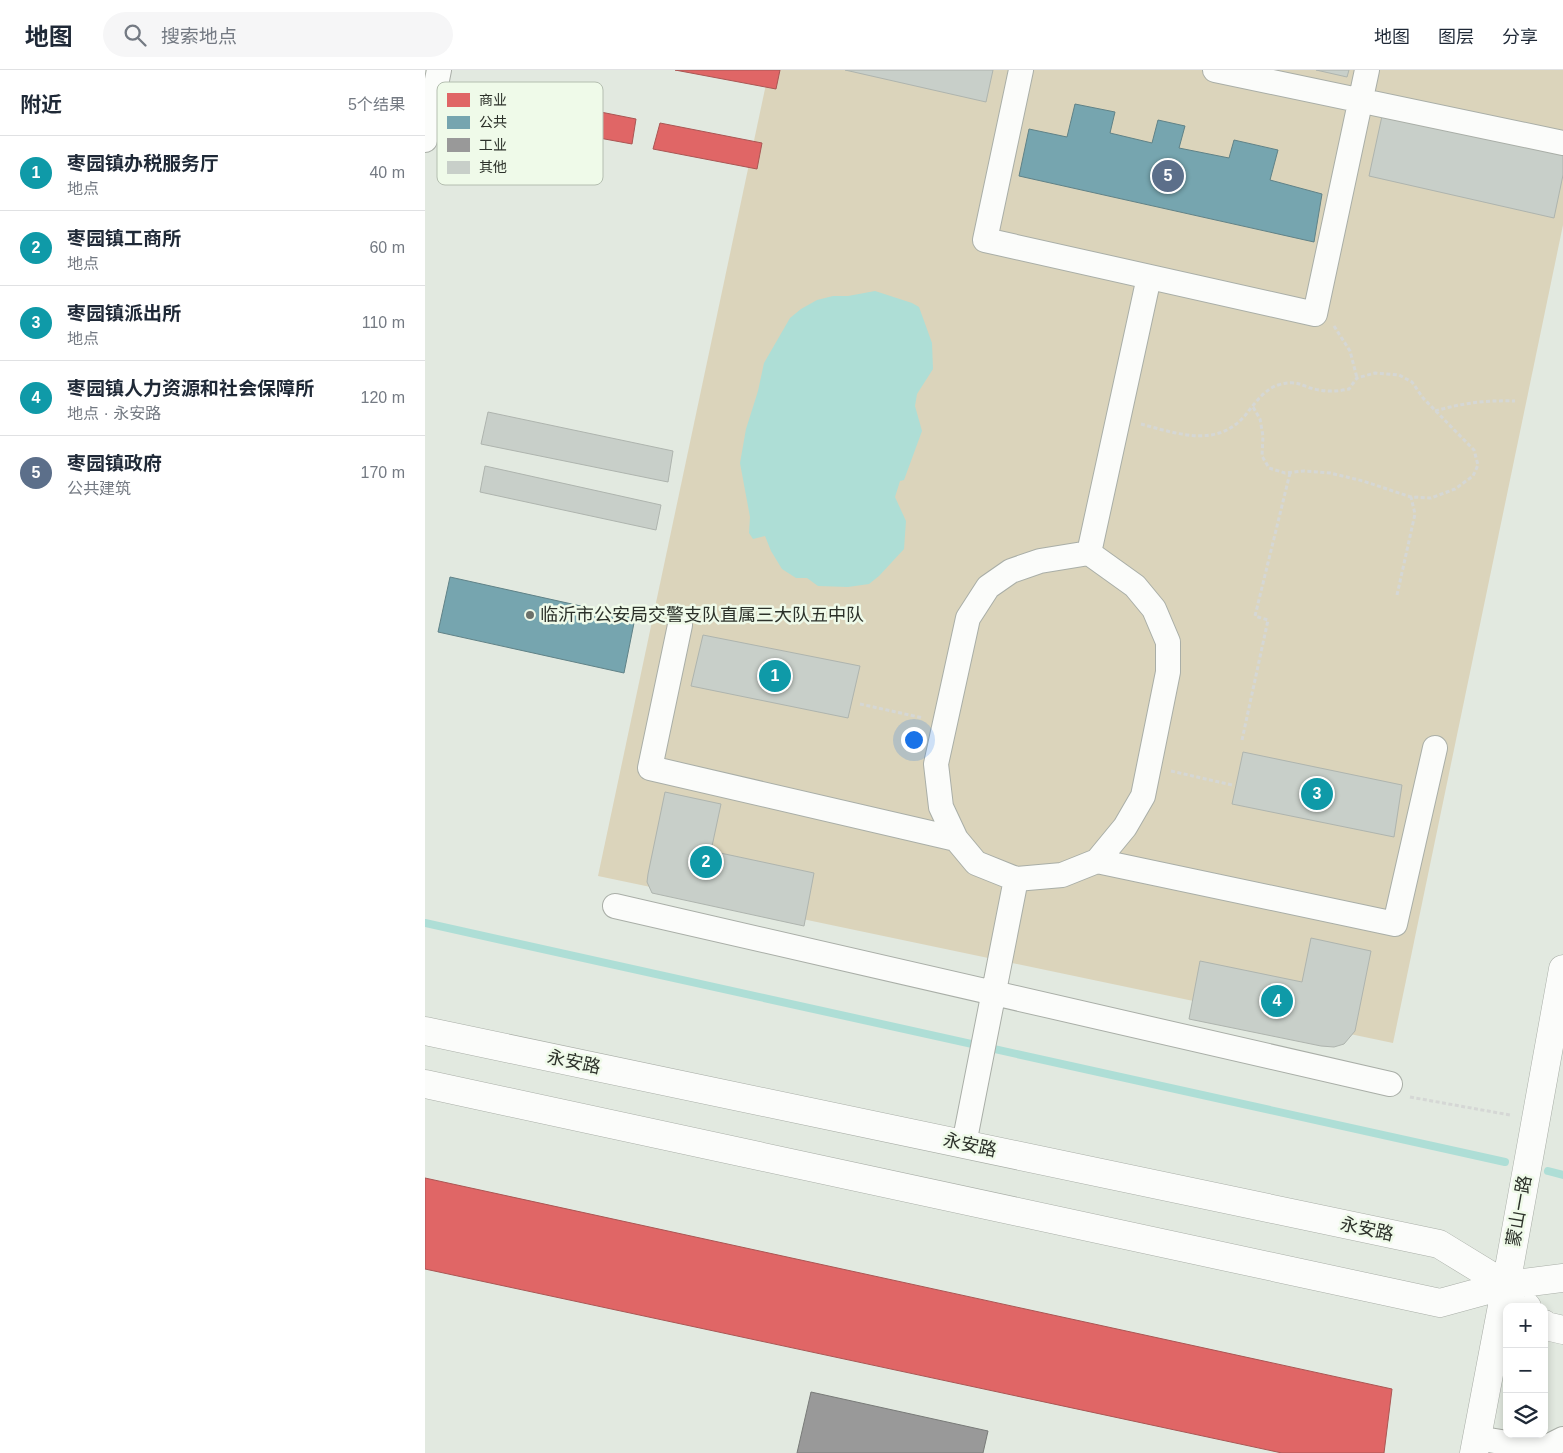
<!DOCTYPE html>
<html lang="zh">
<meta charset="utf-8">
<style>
:root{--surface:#fff;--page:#f6f6f7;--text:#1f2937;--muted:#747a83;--line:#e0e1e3;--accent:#6c716a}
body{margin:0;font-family:Arial,"Noto Sans SC",sans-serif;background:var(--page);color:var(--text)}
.controls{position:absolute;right:15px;bottom:15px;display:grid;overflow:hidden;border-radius:10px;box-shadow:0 2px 8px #0003}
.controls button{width:45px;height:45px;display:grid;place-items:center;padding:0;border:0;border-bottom:1px solid var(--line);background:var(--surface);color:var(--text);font:25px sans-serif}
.you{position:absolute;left:488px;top:669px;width:18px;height:18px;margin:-12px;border:4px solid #fff;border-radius:50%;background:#1a73e8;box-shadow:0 0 0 8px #1a73e833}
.badge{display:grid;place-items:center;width:32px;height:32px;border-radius:50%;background:var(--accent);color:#fff;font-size:16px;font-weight:700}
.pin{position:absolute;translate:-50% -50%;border:2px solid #fff;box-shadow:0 1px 5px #0006}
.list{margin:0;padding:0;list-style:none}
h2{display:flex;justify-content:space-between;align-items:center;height:65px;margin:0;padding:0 20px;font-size:21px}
h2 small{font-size:16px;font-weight:400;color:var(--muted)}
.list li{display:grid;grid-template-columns:32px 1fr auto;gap:15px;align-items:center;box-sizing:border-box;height:75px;padding:0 20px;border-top:1px solid var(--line)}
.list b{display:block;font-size:19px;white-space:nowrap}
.list p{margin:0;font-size:16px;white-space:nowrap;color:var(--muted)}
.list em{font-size:16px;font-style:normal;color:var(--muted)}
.icon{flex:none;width:28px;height:28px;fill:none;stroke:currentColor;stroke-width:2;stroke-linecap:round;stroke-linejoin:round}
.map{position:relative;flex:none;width:1138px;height:1383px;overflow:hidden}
header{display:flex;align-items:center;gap:30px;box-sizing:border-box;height:70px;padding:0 25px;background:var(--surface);border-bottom:1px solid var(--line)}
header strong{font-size:24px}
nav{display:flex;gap:28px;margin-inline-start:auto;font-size:18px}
.search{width:350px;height:45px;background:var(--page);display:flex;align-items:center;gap:12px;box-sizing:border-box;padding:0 18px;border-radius:28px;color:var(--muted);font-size:19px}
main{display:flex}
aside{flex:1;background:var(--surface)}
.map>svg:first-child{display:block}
</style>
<header>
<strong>地图</strong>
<div class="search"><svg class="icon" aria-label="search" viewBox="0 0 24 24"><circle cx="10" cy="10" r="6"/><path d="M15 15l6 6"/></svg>搜索地点</div>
<nav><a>地图</a><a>图层</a><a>分享</a></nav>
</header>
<main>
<aside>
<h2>附近<small>5个结果</small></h2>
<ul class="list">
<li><span class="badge" style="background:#0f9aa8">1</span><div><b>枣园镇办税服务厅</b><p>地点</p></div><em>40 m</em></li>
<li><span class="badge" style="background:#0f9aa8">2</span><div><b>枣园镇工商所</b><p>地点</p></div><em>60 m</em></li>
<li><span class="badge" style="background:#0f9aa8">3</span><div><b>枣园镇派出所</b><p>地点</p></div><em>110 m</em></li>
<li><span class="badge" style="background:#0f9aa8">4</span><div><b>枣园镇人力资源和社会保障所</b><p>地点 · 永安路</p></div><em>120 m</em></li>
<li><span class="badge" style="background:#5c6f8a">5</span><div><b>枣园镇政府</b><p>公共建筑</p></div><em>170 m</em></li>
</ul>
</aside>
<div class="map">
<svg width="1138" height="1383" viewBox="0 0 1138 1383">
<rect width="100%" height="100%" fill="#e2e9e0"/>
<path fill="#dbd4bb" d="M344 0H1138V155L968 973 173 806Z"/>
<path fill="#aeded6" d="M450 221 487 233 494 237 507 273 508 299 492 324 490 336 497 361 479 410 475 411 470 427 481 451 479 479 454 506 444 514 423 517 393 516 382 508H371L357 499 346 481 340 466 328 469 324 463 325 447 315 393 321 359 333 321 339 293 365 248 376 239 392 230 408 226H423Z"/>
<path fill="#e06666" stroke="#aa5654" d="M250 0H355L351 19Z
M130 33 211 49 207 74 125 59Z
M235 53 337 73 332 99 228 79Z
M0 1108 967 1319 959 1383H857L0 1199Z"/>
<path fill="#76a5af" stroke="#608287" d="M650 34 690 42 685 63 727 73 733 50 760 56 754 78 804 88 809 70 853 80 845 110 897 124 889 172 594 106 604 59 642 67Z
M25 507 210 548 199 603 13 562Z"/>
<path fill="#999" stroke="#787a78" d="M386 1322 563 1361 558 1383H372Z"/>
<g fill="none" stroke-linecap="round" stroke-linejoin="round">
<path stroke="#aeded6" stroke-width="8" d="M0 853 1080 1092
M1123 1101 1138 1105"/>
</g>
<path fill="#c8cfc9" stroke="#aeb4ae" d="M420 0H568L561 32Z
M891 0H924L922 7Z
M957 46 1138 85V105L1129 148 944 106Z
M63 342 248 381 243 412 56 374Z
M60 396 236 435 231 460 55 422Z
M278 565 435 596 423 648 266 616Z
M818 682 977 715 969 767 807 734Z
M240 722 296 734 286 781 389 803 379 856 227 823 222 812 223 804Z
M886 868 946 881 930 961 919 974 909 977 896 976 764 949 775 891 877 912Z"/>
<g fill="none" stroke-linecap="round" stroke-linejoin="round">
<defs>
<path id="minor" d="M596 0 560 170 890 244 942 0
M790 0 1138 73
M0 70 14 0
M664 483 724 207
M255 555 225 698 531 769
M672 791 970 854 1010 678
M190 836 965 1014
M539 1074 591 809 637 805 672 791 700 757 718 726 743 602V572L729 539 710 516 664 483 615 491 586 501 563 517 543 548 511 694 516 737 531 769 551 793 591 809
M1052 1368 1118 1379 1138 1369"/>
<path id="major" d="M0 961 1014 1174 1081 1215 1138 1208
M0 1014 1015 1233 1081 1215 1102 1237
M1119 1254 1121 1256 1138 1260
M1049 1383 1081 1215 1138 899"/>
</defs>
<use href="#minor" stroke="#a9aea7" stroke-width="26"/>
<use href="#major" stroke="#a9aea7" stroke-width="29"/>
<path stroke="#d5d7d5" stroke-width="3" stroke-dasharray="4 2.5" stroke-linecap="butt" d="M909 256 925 281 932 308
M1010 341C1037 333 1062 330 1090 331
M716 354C753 364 794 379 822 343 830 333 840 319 853 315 874 309 876 317 894 320 905 322 914 321 924 319L932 308 950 303 974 305 987 312 998 328 1049 380 1053 395 1048 406 1030 419 1006 428 986 427 938 411 905 403 879 401 860 403 844 398 837 386 838 366 835 349 828 337
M972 525 990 444 986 427
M435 634 498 648
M817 670 843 550 830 546 865 403
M746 701 807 715
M985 1027 1085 1045"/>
<use href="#minor" stroke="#fbfcfa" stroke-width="24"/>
<use href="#major" stroke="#fbfcfa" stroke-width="28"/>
</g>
<circle fill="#6c716a" stroke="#effae9" stroke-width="2" cx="105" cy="545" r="5"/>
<g text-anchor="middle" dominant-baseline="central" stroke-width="5" stroke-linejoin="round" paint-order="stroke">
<g font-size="18" fill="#2c312a" stroke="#effae9" text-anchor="start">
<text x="115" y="545">临沂市公安局交警支队直属三大队五中队</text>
</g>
<g font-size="18" fill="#2c312a" stroke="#effae9">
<text transform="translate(149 992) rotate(12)">永安路</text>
<text transform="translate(545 1075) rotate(12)">永安路</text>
<text transform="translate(1094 1141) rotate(-80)">蒙山一路</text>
<text transform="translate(942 1159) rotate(12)">永安路</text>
</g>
</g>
<rect x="12" y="12" width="166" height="103" rx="8" fill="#effae9" stroke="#b4beb0" stroke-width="1"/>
<rect x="22" y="23" width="23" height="14" fill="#e06666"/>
<rect x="22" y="46" width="23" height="13" fill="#76a5af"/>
<rect x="22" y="68" width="23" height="14" fill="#999"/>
<rect x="22" y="91" width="23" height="13" fill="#c8cfc9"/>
<g font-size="14" fill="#2c312a">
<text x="54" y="35">商业</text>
<text x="54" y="57">公共</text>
<text x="54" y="80">工业</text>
<text x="54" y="102">其他</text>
</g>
</svg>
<div class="controls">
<button>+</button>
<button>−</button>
<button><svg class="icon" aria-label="layers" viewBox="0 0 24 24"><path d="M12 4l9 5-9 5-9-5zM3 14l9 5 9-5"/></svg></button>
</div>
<div class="you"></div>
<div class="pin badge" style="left:350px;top:606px;background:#0f9aa8">1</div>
<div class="pin badge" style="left:281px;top:792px;background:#0f9aa8">2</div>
<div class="pin badge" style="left:892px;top:724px;background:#0f9aa8">3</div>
<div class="pin badge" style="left:852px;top:931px;background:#0f9aa8">4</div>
<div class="pin badge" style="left:743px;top:106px;background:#5c6f8a">5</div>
</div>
</main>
